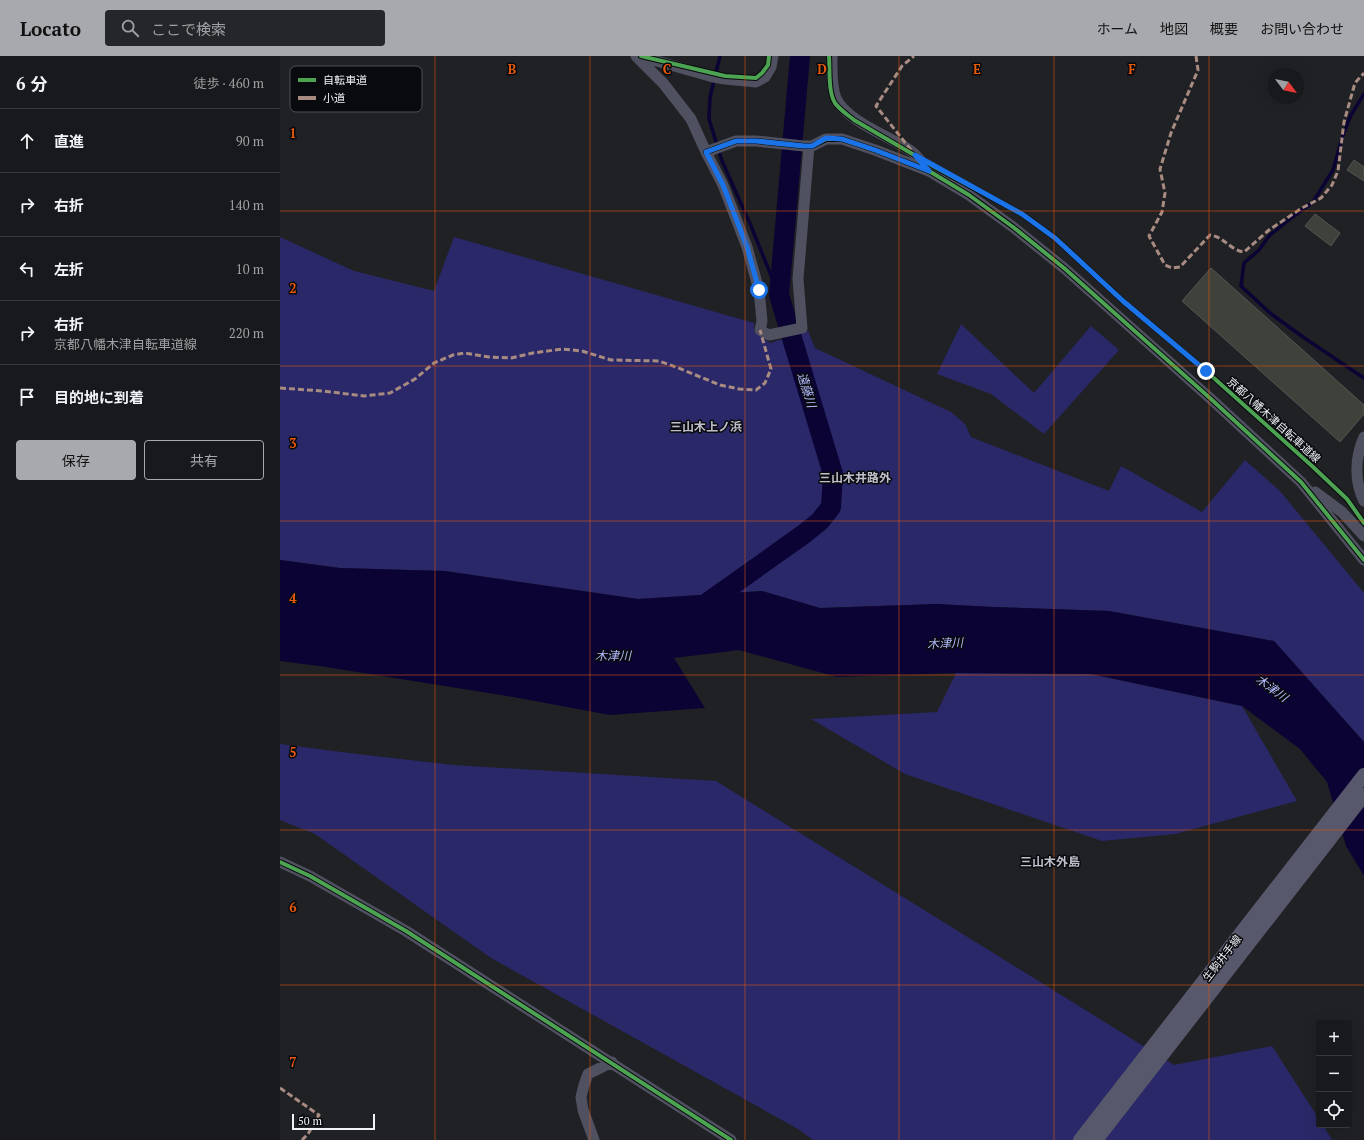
<!DOCTYPE html>
<html lang="ja">
<meta charset="utf-8">
<style>
:root{--surface:#18191c;--page:#252629;--text:#f1f3f6;--muted:#9fa0a3;--line:#36383b;--accent:#a8a9ae}
body{margin:0;font-family:"PT Serif","Noto Sans JP",serif;background:var(--page);color:var(--text)}
.controls{position:absolute;right:12px;bottom:12px;display:grid;overflow:hidden;border-radius:4px;box-shadow:0 4px 16px #0002}
.controls button{width:36px;height:36px;display:grid;place-items:center;padding:0;border:0;border-bottom:1px solid var(--line);background:var(--surface);color:var(--text);font:20px sans-serif}
.compass{position:absolute;left:988px;top:12px;width:36px;height:36px;border-radius:50%;background:var(--surface);box-shadow:0 4px 16px #0002;rotate:122deg}
.scale{position:absolute;left:12px;bottom:10px;width:83px;box-sizing:border-box;padding-left:4px;border:2px solid #f1f2f8;border-top:0;font-size:11px;line-height:14px;white-space:nowrap;color:#f1f2f8;-webkit-text-stroke:3px #090a0d;paint-order:stroke}
.stop{position:absolute;width:12px;height:12px;margin:-9px;border:3px solid #1a73e8;border-radius:50%;background:#fff}
.stop.end{background:#1a73e8;border-color:#fff;box-shadow:0 1px 4px #0008}
.list{margin:0;padding:0;list-style:none}
h2{display:flex;justify-content:space-between;align-items:center;height:52px;margin:0;padding:0 16px;font-size:17px}
h2 small{font-size:13px;font-weight:400;color:var(--muted)}
.list li{display:grid;grid-template-columns:26px 1fr auto;gap:12px;align-items:center;box-sizing:border-box;height:64px;padding:0 16px;border-top:1px solid var(--line)}
.list b{display:block;font-size:15px;white-space:nowrap}
.list p{margin:0;font-size:13px;white-space:nowrap;color:var(--muted)}
.list em{font-size:13px;font-style:normal;color:var(--muted)}
.actions{display:flex;gap:8px;padding:12px 16px}
.actions a{flex:1;padding:9px 0;border:1px solid var(--accent);border-radius:4px;text-align:center;font-size:14px;color:var(--accent)}
.actions .main{background:var(--accent);color:#111}
.icon{flex:none;width:22px;height:22px;fill:none;stroke:currentColor;stroke-width:2;stroke-linecap:round;stroke-linejoin:round}
.map{position:relative;flex:none;width:1084px;height:1084px;overflow:hidden}
header{display:flex;align-items:center;gap:24px;box-sizing:border-box;height:56px;padding:0 20px;background:var(--accent);color:#111}
header strong{font-size:19px}
nav{display:flex;gap:22px;margin-inline-start:auto;font-size:14px}
.search{width:280px;height:36px;background:var(--page);display:flex;align-items:center;gap:10px;box-sizing:border-box;padding:0 14px;border-radius:4px;color:var(--muted);font-size:15px}
main{display:flex}
aside{flex:1;background:var(--surface)}
.map>svg:first-child{display:block}
</style>
<header>
<strong>Locato</strong>
<div class="search"><svg class="icon" aria-label="search" viewBox="0 0 24 24"><circle cx="10" cy="10" r="6"/><path d="M15 15l6 6"/></svg>ここで検索</div>
<nav><a>ホーム</a><a>地図</a><a>概要</a><a>お問い合わせ</a></nav>
</header>
<main>
<aside>
<h2>6 分<small>徒歩 · 460 m</small></h2>
<ul class="list">
<li><svg class="icon" aria-label="ahead" viewBox="0 0 24 24"><path d="M12 20V5M6 11l6-6 6 6"/></svg><div><b>直進</b></div><em>90 m</em></li>
<li><svg class="icon" aria-label="right" viewBox="0 0 24 24"><path d="M7 20v-9h11M14 6l5 5-5 5"/></svg><div><b>右折</b></div><em>140 m</em></li>
<li><svg class="icon" aria-label="left" viewBox="0 0 24 24"><path d="M17 20v-9H6M10 6l-5 5 5 5"/></svg><div><b>左折</b></div><em>10 m</em></li>
<li><svg class="icon" aria-label="right" viewBox="0 0 24 24"><path d="M7 20v-9h11M14 6l5 5-5 5"/></svg><div><b>右折</b><p>京都八幡木津自転車道線</p></div><em>220 m</em></li>
<li><svg class="icon" aria-label="arrive" viewBox="0 0 24 24"><path d="M6 21V4h12l-3 4 3 4H6"/></svg><div><b>目的地に到着</b></div></li>
</ul>
<div class="actions"><a class="main">保存</a><a>共有</a></div>
</aside>
<div class="map">
<svg width="1084" height="1084" viewBox="0 0 1084 1084">
<rect width="100%" height="100%" fill="#202125"/>
<path fill="#2a2868" d="M0 181 74 215 154 235 174 181 474 267V275L490 287 528 275 535 292 671 356 685 368 691 381 829 435 841 410 922 456 965 404 1000 435 1084 537V686L994 585 829 555 714 551 657 548 540 552 482 535 358 543 165 515 60 512 0 504Z
M681 268 754 337 811 270 839 294 764 378 711 338 657 318Z
M676 617 811 618 962 650 1017 745 895 778 822 785 625 718 531 663 657 656Z
M0 688 69 697 173 709 436 725 894 1009 992 990 1039 1063V1069H1043L1052 1084H533L518 1073 211 902 35 778 0 764Z"/>
<path fill="#0b0333" d="M0 504 60 512 165 515 358 543 482 535 540 552 657 548 714 551 829 555 994 585 1084 686V820L1066 790 1047 726 1020 693 962 650 811 618 676 617 557 621 459 594 394 602 425 652 330 659 233 641 46 611 0 605Z"/>
<g fill="none" stroke-linecap="round" stroke-linejoin="round">
<path stroke="#0b0333" stroke-width="3.5" d="M440 0 430 41 429 63 442 105 471 170 499 239
M962 228 961 230 990 257 1023 281 1084 322
M961 230 964 207 979 194 989 180 1011 162 1033 146 1053 114 1063 79 1071 59 1084 38"/>
<path stroke="#0b0333" stroke-width="20" d="M417 554 524 478 540 465 551 451 553 418 499 239 520 0"/>
</g>
<path fill="#3f423b" stroke="#545554" d="M1074 104 1084 111V125L1067 114Z
M1035 158 1060 177 1051 190 1025 170Z
M931 212 1084 349V358L1060 386 902 245Z"/>
<g fill="none" stroke-linecap="round" stroke-linejoin="round">
<path stroke="#4f5060" stroke-width="11" d="M356 0 383 27 411 63 426 96 443 129 467 191 479 234 482 265 480 274 489 279 522 272 518 223 529 90
M359 0 433 21 445 23 476 26 485 21 491 11 493 0
M552 0C552 14 551 30 556 42 567 66 610 80 631 95 637 99 642 107 647 113
M426 96 456 85H476L524 90H532L546 83H562L595 94 649 115 689 139 733 171 784 212 931 343 1021 426 1084 504
M1084 381C1075 401 1074 425 1084 445
M1035 436 1062 456 1084 480
M0 806 30 820 126 875 451 1084
M314 1084 303 1054 301 1041 304 1029 308 1018 332 1006"/>
<path stroke="#57586c" stroke-width="14" d="M800 1084 1084 719
M816 1084 1084 739"/>
<path stroke="#a88b81" stroke-width="3" stroke-dasharray="6 3" stroke-linecap="butt" d="M916 0 918 14 891 77 880 113 885 137 882 156 869 180 885 209 892 212 900 211 930 179C945 181 948 193 964 196L989 174 1022 152 1041 142 1052 129 1058 115 1064 66 1075 27 1084 17
M631 94 596 50 622 10 634 0
M0 332 43 335 84 340 110 337 135 323 154 307 173 299 185 297 209 301 231 302 253 297 282 293 302 295 331 304 379 305 396 311 440 329 459 333 476 334 485 327 491 313 480 274
M0 1032 39 1059 28 1078 22 1084"/>
<defs>
<path id="cycleway" d="M361 0 445 20 476 22 482 17 488 9 489 0
M549 0C550 13 548 36 555 47 560 54 568 59 574 64L655 111 742 158 775 182 843 245 926 315 1032 410 1067 443 1084 467
M426 96 456 85H476L524 90H532L546 83H562L595 94 649 115 689 139 733 171 784 212 931 343 1021 426 1084 504
M0 806 30 820 126 875 451 1084"/>
</defs>
<use href="#cycleway" stroke="#090a0d" stroke-width="6"/>
<use href="#cycleway" stroke="#4ca352" stroke-width="4"/>
</g>
<g fill="none" stroke-linecap="round" stroke-linejoin="round">
<path stroke="#1a73e8" stroke-width="5" d="M479 234 467 191 443 129 426 96 456 85H476L524 90H532L546 82 562 83 595 94 649 115 635 99 742 158 775 182 843 245 926 315"/>
</g>
<path fill="none" stroke="#e8590c" stroke-width="1" stroke-opacity="0.55" d="M155 0V1084M310 0V1084M465 0V1084M619 0V1084M774 0V1084M929 0V1084M0 155H1084M0 310H1084M0 465H1084M0 619H1084M0 774H1084M0 929H1084"/>
<g text-anchor="middle" dominant-baseline="central" stroke-width="3" stroke-linejoin="round" paint-order="stroke">
<g font-size="11" fill="#f1f2f8" stroke="#090a0d">
<text transform="translate(994 364) rotate(42)">京都八幡木津自転車道線</text>
<text transform="translate(942 902) rotate(-52)">生駒井手線</text>
</g>
<g font-size="12" font-style="italic" fill="#b3bbfe" stroke="#090a0d">
<text transform="translate(527 334) rotate(73)">遠藤川</text>
<text transform="translate(665 587) rotate(-3)">木津川</text>
<text x="333" y="599">木津川</text>
<text transform="translate(992 632) rotate(36)">木津川</text>
</g>
<g font-size="12" font-weight="bold" fill="#bebfca" stroke="#090a0d">
<text x="426" y="370">三山木上ノ浜</text>
<text x="575" y="421">三山木井路外</text>
<text x="770" y="805">三山木外島</text>
</g>
</g>
<rect x="10" y="10" width="132" height="46" rx="6" fill="#090a0d" stroke="#4f5054" stroke-width="1"/>
<rect x="18" y="22" width="18" height="4" fill="#4ca352"/>
<rect x="18" y="40" width="18" height="4" fill="#a88b81"/>
<g font-size="11" fill="#f1f2f8">
<text x="43" y="28">自転車道</text>
<text x="43" y="46">小道</text>
</g>
<g font-size="13" text-anchor="middle" font-weight="bold" fill="#e8590c" stroke="#090a0d" stroke-width="3" stroke-linejoin="round" paint-order="stroke">
<text x="232" y="18">B</text>
<text x="387" y="18">C</text>
<text x="542" y="18">D</text>
<text x="697" y="18">E</text>
<text x="852" y="18">F</text>
<text x="13" y="82">1</text>
<text x="13" y="237">2</text>
<text x="13" y="392">3</text>
<text x="13" y="547">4</text>
<text x="13" y="701">5</text>
<text x="13" y="856">6</text>
<text x="13" y="1011">7</text>
</g>
</svg>
<div class="controls">
<button>+</button>
<button>−</button>
<button><svg class="icon" aria-label="locate" viewBox="0 0 24 24"><circle cx="12" cy="12" r="6"/><path d="M12 2v4M12 18v4M2 12h4M18 12h4"/></svg></button>
</div>
<svg class="compass" viewBox="-18 -18 36 36"><path d="M0-13l5 13h-10z" fill="#e53935"/><path d="M0 13l5-13h-10z" fill="#9fa0a3"/></svg>
<div class="scale">50 m</div>
<div class="stop" style="left:479px;top:234px"></div>
<div class="stop end" style="left:926px;top:315px"></div>
</div>
</main>
